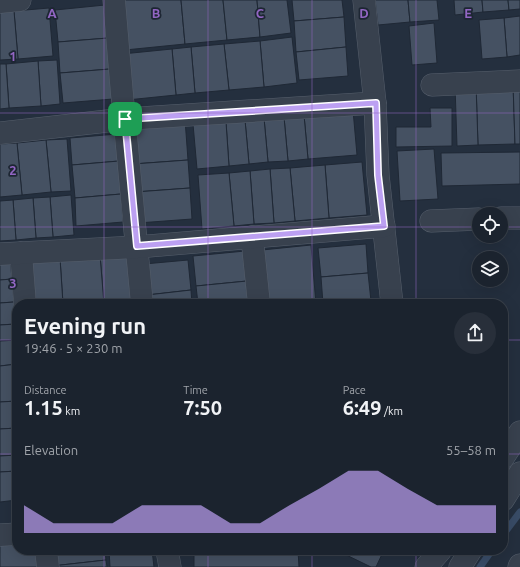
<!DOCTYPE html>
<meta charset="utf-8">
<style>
:root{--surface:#1b232e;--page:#282f3a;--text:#f1f3f6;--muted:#a0a4aa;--line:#39404a;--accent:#bca0f2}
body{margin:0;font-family:Ubuntu,sans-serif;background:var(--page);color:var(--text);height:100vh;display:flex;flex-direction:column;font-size:15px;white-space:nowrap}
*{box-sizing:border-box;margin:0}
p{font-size:13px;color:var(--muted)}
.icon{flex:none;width:22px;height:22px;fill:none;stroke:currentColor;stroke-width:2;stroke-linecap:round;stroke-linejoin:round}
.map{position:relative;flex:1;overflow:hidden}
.side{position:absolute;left:12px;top:299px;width:496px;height:256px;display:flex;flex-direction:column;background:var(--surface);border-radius:16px;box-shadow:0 4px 16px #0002,0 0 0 1px var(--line)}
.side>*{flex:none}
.buttons{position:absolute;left:472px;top:207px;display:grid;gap:8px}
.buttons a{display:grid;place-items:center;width:36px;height:36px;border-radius:50%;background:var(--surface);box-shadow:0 4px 16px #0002,0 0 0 1px var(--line);font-size:20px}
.pin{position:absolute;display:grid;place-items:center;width:34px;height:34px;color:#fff;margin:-17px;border-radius:8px;box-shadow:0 2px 6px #0006}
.round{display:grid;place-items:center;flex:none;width:42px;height:42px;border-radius:21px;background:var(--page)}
.head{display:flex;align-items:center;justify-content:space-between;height:68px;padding:0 12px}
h1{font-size:22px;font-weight:700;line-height:30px}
.metrics{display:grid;grid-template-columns:repeat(3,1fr);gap:6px;height:68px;padding:4px 12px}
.metrics div{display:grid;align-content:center}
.metrics b{font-size:20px;font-weight:700}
.metrics small{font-size:11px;font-weight:400}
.metrics p{font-size:11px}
.chart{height:112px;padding:8px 12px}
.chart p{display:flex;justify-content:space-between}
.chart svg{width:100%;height:72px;margin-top:4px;fill:var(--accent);opacity:.7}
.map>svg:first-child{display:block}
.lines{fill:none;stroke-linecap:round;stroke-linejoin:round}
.stream{stroke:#394c67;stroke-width:7}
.building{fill:#455162;stroke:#1f2835}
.minor-casing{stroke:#565f6c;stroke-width:23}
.minor{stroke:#38414e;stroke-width:22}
.route-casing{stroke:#fff;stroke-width:8}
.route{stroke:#bca0f2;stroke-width:5}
.grid{fill:none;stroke:#9266c3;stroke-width:1;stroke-opacity:0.55}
.grid-label{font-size:13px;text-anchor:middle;font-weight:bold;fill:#9266c3;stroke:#1d2633;stroke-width:3.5;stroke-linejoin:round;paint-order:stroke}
</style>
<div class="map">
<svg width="520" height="567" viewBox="0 0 520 567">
<rect width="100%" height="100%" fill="#242f3e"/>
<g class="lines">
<g class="stream">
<polyline points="503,535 520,512"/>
<polyline points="480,567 492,550"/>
</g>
</g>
<g class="building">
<polygon points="120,0 181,0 185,44 125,50"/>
<polygon points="181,0 223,0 227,40 185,44"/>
<polygon points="223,0 257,0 260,37 227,40"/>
<polygon points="257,0 287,0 291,33 260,37"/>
<polygon points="292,0 342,0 344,17 294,21"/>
<polygon points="375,0 408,0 410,22 378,25"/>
<polygon points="408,0 437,0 439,20 410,22"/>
<polygon points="454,0 482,0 483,12 455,15"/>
<polygon points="482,0 508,0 509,10 483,12"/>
<polygon points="508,0 520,0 520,9 509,10"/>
<polygon points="105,5 108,38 58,42 55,10"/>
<polygon points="49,8 53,56 18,59 14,11"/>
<polygon points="14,11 18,59 0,60 0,12"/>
<polygon points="520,16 520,55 507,57 504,18"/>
<polygon points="344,17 346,47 296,52 294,21"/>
<polygon points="504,18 507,57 482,59 479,20"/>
<polygon points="434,23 437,63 412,65 409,26"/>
<polygon points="292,37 297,83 264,87 260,41"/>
<polygon points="108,38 110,69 60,73 58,42"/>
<polygon points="260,41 264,87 229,90 224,44"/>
<polygon points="224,44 229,90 195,93 191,47"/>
<polygon points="191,47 195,93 176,95 172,49"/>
<polygon points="346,47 348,76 299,80 296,52"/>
<polygon points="172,49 176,95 127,100 122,54"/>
<polygon points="57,60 60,104 41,106 38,61"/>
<polygon points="38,61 41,106 9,108 6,64"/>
<polygon points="0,64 6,64 9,108 0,109"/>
<polygon points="110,69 113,99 63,103 60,73"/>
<polygon points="513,83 515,144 478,145 476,84"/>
<polygon points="513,83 520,83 520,144 515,144"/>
<polygon points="476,84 478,145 457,146 455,85"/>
<polygon points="430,108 452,108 452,146 396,147 396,127 431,127"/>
<polygon points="353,110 357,155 308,159 304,115"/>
<polygon points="304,115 308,159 288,161 284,117"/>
<polygon points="284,117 288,161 268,162 264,118"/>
<polygon points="264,118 268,162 249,164 245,120"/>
<polygon points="185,119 188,160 133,164 130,123"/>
<polygon points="245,120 249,164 229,166 226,122"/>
<polygon points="226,122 229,166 197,169 193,124"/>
<polygon points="117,134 119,161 72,165 70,138"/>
<polygon points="67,139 71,191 51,192 46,140"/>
<polygon points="46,140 51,192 22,195 17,143"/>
<polygon points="17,143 22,195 0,197 0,144"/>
<polygon points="434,149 438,199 400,201 397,151"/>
<polygon points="520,152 520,184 442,186 441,153"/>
<polygon points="188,160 190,188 135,192 133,164"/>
<polygon points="119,161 121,194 75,198 72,165"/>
<polygon points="362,162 367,215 329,218 325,165"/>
<polygon points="325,165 329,218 295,221 290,168"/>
<polygon points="290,168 295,221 274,223 270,169"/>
<polygon points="270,169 274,223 254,224 250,171"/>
<polygon points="250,171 254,224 234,226 229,173"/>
<polygon points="229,173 234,226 202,229 198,175"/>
<polygon points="190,188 192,219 138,223 135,192"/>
<polygon points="121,194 123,222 76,226 75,198"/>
<polygon points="71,195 74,235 53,237 50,197"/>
<polygon points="50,197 53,237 36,238 33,198"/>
<polygon points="33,198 36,238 16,240 13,200"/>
<polygon points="13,200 16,240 0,241 0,201"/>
<polygon points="366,244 368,273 321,277 318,248"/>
<polygon points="311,245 316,304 268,304 262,250"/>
<polygon points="245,251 247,281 196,286 193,256"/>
<polygon points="130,253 134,304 104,304 100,255"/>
<polygon points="100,255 104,304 63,304 60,258"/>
<polygon points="10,257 12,279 0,280 0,258"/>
<polygon points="60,258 63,304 31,304 28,261"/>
<polygon points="188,260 191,290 147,295 144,264"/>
<polygon points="368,273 371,301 323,304 321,277"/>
<polygon points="12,279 14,302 0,303 0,280"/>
<polygon points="247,281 249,304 198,304 196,286"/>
<polygon points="191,290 192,304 148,304 147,295"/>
<polygon points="371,301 371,304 328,304"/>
<polygon points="14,302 16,324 0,325 0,303"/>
<polygon points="16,324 17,340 0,341 0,325"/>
<polygon points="17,340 17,364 0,366 0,341"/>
<polygon points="17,364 17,401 0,402 0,366"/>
<polygon points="17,401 17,428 0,429 0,402"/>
<polygon points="17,428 17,455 0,456 0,429"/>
<polygon points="17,455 17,471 0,472 0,456"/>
<polygon points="17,471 17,500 0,502 0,472"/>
<polygon points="17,540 17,550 37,550 39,567 0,567 0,541"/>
<polygon points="51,550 105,550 106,560 52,566"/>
<polygon points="109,550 152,550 154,567 110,567"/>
<polygon points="194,550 298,550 299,567 194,567"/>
<polygon points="336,550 384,550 376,567 371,567"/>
<polygon points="106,560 107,567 52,567 52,566"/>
</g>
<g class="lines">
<g class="minor-casing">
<g id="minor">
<polyline points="114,0 122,94 142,304"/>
<polyline points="364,0 375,103 378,175 392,304"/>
<polyline points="0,2 20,0"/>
<polyline points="432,85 520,81"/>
<polyline points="0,133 125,119 375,103"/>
<polyline points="501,218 520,218"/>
<polyline points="431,221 479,219"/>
<polyline points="252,237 259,304"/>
<polyline points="21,253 25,304"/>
<polyline points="0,254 137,247 384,226"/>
<polyline points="503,458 520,432"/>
<polyline points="503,500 520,473"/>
<polyline points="0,535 17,534"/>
<polyline points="46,550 48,567"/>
<polyline points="167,550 170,567"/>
<polyline points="426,567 441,550"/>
<polyline points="460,567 471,550"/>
<polyline points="519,567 520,565"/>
</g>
</g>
<use href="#minor" class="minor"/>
</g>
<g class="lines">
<g class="route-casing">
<polygon id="route" points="376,103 378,175 384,226 137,246 125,119"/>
</g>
<use href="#route" class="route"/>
</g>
<path class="grid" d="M104 0V304M208 0V304M312 0V304M416 0V304M0 113H520M0 227H479M501 227H520M0 340H17M503 340H520M0 454H17M503 454H520M104 550V567M208 550V567M312 550V567M416 550V567"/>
<g class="grid-label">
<text x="52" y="18">A</text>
<text x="156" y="18">B</text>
<text x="260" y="18">C</text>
<text x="364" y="18">D</text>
<text x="468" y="18">E</text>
<text x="13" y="61">1</text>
<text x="13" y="175">2</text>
<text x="13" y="288">3</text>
</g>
</svg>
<div class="buttons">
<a><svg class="icon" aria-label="locate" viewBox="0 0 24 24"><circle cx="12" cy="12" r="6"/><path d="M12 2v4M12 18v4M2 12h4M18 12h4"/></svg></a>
<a><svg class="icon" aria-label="layers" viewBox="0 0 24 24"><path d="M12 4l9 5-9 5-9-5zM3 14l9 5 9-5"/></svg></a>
</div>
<div class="pin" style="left:125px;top:119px;background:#1e9e55"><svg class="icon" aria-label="arrive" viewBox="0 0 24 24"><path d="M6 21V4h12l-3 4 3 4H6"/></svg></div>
<section class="side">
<div class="head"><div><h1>Evening run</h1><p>19:46 · 5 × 230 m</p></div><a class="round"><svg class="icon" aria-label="share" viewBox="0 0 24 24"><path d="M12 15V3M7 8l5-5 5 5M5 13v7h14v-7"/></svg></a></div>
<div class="metrics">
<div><p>Distance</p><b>1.15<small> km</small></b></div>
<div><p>Time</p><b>7:50</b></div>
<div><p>Pace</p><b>6:49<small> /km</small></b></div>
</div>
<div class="chart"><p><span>Elevation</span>55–58 m</p>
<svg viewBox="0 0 160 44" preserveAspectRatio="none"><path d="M0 44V27L10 38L20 38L30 38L40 27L50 27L60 27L70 38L80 38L90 27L100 17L110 6L120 6L130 17L140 27L150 27L160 27V44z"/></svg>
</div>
</section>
</div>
